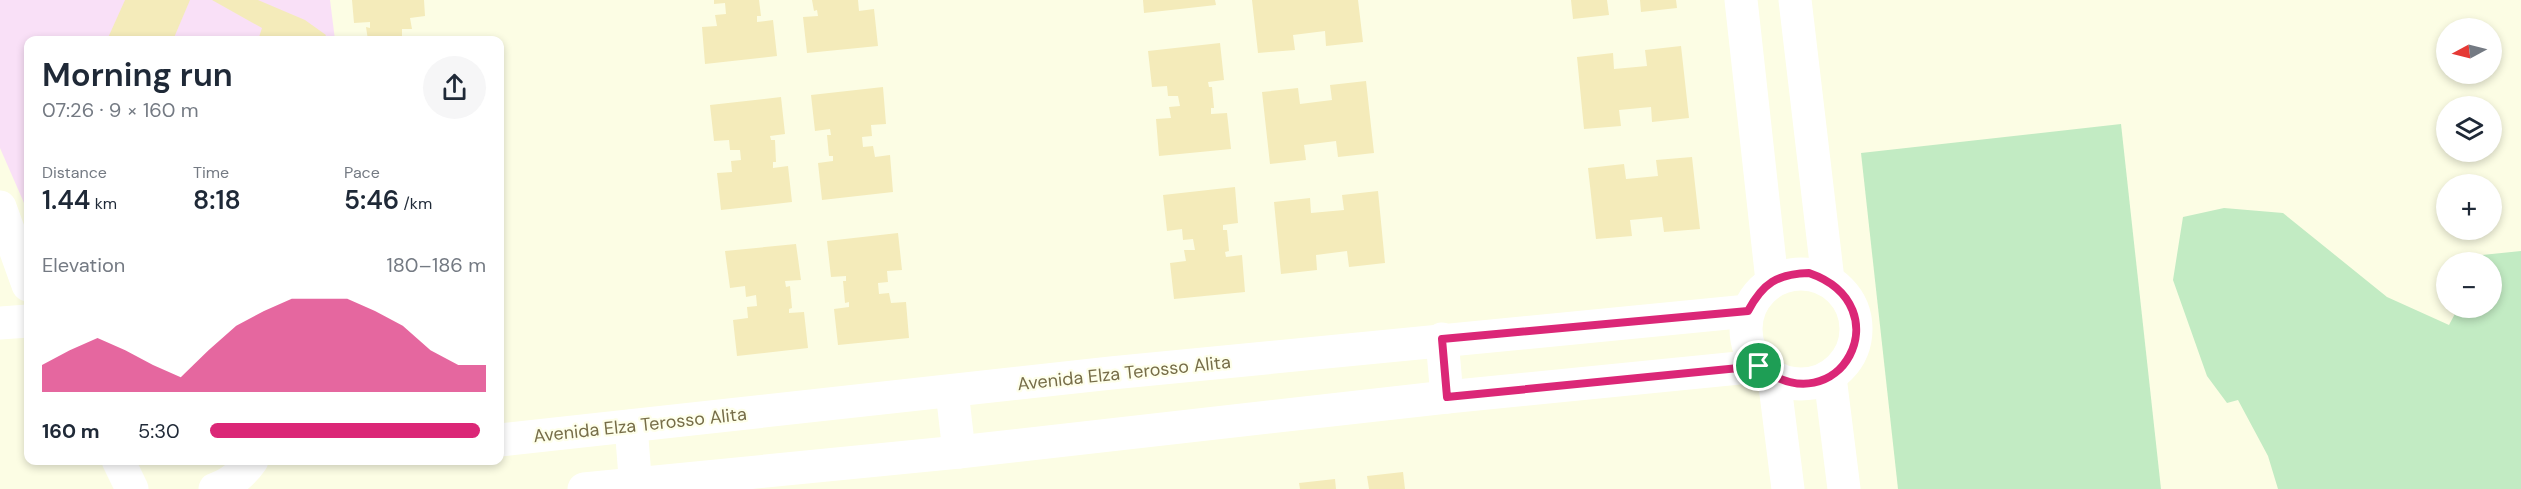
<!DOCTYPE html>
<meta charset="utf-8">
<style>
:root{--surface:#fff;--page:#f6f6f7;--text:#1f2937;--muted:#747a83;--accent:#db2777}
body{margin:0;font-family:"DM Sans",sans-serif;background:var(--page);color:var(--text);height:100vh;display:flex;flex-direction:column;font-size:22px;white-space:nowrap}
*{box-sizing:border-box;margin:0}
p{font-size:20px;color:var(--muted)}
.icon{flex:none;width:33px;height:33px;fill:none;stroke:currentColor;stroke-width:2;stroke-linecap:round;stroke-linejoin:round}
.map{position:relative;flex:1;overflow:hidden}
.details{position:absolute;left:24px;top:36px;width:480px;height:429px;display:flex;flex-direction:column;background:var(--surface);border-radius:12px;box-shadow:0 3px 9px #0003}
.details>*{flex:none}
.needle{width:39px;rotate:263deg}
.fabs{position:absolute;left:2436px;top:18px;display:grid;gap:12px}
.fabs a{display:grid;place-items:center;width:66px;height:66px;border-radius:50%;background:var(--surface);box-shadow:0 3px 9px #0003;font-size:30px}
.pin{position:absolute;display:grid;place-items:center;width:51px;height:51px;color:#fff;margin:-26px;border:3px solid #fff;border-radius:50%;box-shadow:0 2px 6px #0007}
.round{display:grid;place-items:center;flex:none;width:63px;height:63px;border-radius:32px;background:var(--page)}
.summary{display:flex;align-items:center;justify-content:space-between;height:102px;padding:0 18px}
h1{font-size:33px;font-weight:600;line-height:45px}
.metrics{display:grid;grid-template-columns:repeat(3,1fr);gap:9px;height:102px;padding:6px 18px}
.metrics div{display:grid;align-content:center}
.metrics b{font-size:26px;font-weight:600}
.metrics small{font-size:16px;font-weight:400}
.metrics p{font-size:16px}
.chart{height:168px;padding:12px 18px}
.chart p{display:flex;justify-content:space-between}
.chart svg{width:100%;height:108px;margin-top:6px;fill:var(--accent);opacity:.7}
ul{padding:0 18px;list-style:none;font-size:20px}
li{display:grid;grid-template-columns:96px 72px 1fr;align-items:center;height:45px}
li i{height:15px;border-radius:8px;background:var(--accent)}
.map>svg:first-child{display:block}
.education{fill:#f9e0f7}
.green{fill:#c2ebc3}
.building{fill:#f4ebba}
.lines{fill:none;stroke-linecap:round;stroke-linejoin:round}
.minor{stroke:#fff;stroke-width:33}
.route-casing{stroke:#fff;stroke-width:12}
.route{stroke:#db2777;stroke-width:8}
.labels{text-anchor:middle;stroke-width:4.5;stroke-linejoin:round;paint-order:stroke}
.street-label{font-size:18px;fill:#766d48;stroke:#feffeb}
</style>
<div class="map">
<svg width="2521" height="489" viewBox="0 0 2521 489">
<rect width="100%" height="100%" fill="#fcfde4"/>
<polygon class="education" points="0,0 330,0 335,40 28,40 28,212 0,148"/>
<g class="green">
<polygon points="2121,124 2161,489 1898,489 1861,153"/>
<polygon points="2224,208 2283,213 2387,297 2449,325 2458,308 2492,308 2492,262 2479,262 2482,255 2521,251 2521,489 2278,489 2268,456 2238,400 2227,403 2207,376 2173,280 2183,217"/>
</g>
<g class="building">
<polygon points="125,0 190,0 173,40 107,40"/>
<polygon points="212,0 258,0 305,20 326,35 323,40 258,40 262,28"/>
<polygon points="352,0 424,0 425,16 410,18 412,29 402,29 402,40 368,40 366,27 370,28 370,22 354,23"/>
<polygon points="714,0 759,0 761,16 757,16 757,22 773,20 777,56 705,64 702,27 717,26 715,15 726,14 725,3 714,4"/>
<polygon points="812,0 858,0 859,11 874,9 878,46 807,53 803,17 818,16 817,10 814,11"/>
<polygon points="1143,0 1215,0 1216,5 1144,13"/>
<polygon points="1252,0 1358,0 1363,42 1326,46 1325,31 1293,35 1295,50 1258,53"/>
<polygon points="1571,0 1607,0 1609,15 1573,19"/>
<polygon points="1640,0 1676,0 1677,8 1641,12"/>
<polygon points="1220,43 1224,80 1208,82 1209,87 1212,87 1214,108 1211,108 1211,114 1227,113 1231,149 1159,156 1156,119 1171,118 1169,107 1180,106 1178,96 1168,96 1167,86 1152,87 1148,51"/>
<polygon points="1681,46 1689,118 1652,122 1651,107 1619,110 1621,126 1584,129 1577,57 1613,53 1614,69 1647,66 1645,50"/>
<polygon points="1366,81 1374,153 1338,157 1336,141 1304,145 1306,160 1270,164 1262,92 1298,88 1300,104 1332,100 1330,85"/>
<polygon points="883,87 886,124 871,125 872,136 862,137 863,147 873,146 875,157 890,155 893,192 822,200 818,163 833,161 833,156 829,156 827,135 831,135 830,129 815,131 811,95"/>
<polygon points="781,97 785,134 770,136 771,140 775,140 776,162 773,162 773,168 788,166 792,202 721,210 717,173 732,172 731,161 741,160 740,150 730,150 729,140 714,141 710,105"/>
<polygon points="1692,157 1700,229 1664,232 1662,217 1630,220 1632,236 1596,239 1588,168 1624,164 1626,179 1658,176 1656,160"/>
<polygon points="1235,187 1238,223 1223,225 1223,230 1227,230 1229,251 1225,252 1226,257 1242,255 1245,292 1174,299 1170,263 1186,261 1184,250 1195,250 1193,239 1183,240 1182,229 1167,231 1163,195"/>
<polygon points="1378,191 1385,263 1349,267 1347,251 1316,255 1317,270 1281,274 1274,202 1310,198 1311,213 1344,210 1342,195"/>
<polygon points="898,233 902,270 887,271 888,282 878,283 879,294 889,293 891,303 906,302 909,338 838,345 834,309 849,307 849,302 845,303 843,281 846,281 846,276 831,277 827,241"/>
<polygon points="796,244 801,280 785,281 786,287 790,286 792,308 789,309 789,313 804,312 808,348 737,356 733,320 748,318 747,307 757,306 756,295 746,297 745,286 730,288 725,251"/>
<polygon points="1403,472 1405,489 1369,489 1367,476"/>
<polygon points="1335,479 1336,489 1300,489 1299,483"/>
</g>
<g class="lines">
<g class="minor">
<polyline points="1741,0 1772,281"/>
<polyline points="1795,0 1828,280"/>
<polyline points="0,207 28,285"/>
<circle cx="1801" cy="329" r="55"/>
<polyline points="0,323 28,321"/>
<polyline points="1442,339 1447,397"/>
<polyline points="1830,377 1844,489"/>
<polyline points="1774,378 1788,489"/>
<polyline points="952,391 959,452"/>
<polyline points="631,426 636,489"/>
<polyline points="500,440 1111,373 1748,311"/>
<polyline points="118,460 132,489"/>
<path d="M215 489C229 485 243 473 252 460"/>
<polyline points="584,489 959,452 1447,397 1759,366"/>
</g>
</g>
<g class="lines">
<g class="route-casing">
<path id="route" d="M1809 273C1904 306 1839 429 1759 366L1447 397 1442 339 1748 311C1763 283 1777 274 1809 273Z"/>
</g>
<use href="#route" class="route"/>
</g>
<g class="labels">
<g class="street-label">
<text transform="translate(1124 373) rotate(-6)" y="6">Avenida Elza Terosso Alita</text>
<text transform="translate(640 425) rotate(-6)" y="6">Avenida Elza Terosso Alita</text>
</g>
</g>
</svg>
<div class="fabs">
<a><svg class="needle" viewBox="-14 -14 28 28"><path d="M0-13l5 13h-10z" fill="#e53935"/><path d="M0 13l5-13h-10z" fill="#747a83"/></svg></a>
<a><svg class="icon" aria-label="layers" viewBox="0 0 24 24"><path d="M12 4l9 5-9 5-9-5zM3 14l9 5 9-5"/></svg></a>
<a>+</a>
<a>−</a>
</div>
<div class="pin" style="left:1759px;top:366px;background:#1e9e55"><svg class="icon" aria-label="arrive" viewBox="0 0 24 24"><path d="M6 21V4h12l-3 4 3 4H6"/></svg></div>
<section class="details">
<div class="summary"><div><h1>Morning run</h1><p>07:26 · 9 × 160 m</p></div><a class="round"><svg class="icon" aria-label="share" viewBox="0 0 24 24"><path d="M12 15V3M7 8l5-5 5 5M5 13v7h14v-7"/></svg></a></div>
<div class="metrics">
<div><p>Distance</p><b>1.44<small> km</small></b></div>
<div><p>Time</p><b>8:18</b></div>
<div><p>Pace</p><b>5:46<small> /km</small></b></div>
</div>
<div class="chart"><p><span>Elevation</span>180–186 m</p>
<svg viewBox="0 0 160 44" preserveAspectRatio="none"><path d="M0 44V33L10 27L20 22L30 27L40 33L50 38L60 27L70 17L80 11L90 6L100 6L110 6L120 11L130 17L140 27L150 33L160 33V44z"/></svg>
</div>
<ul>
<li><b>160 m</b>5:30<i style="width:98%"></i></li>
</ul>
</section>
</div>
